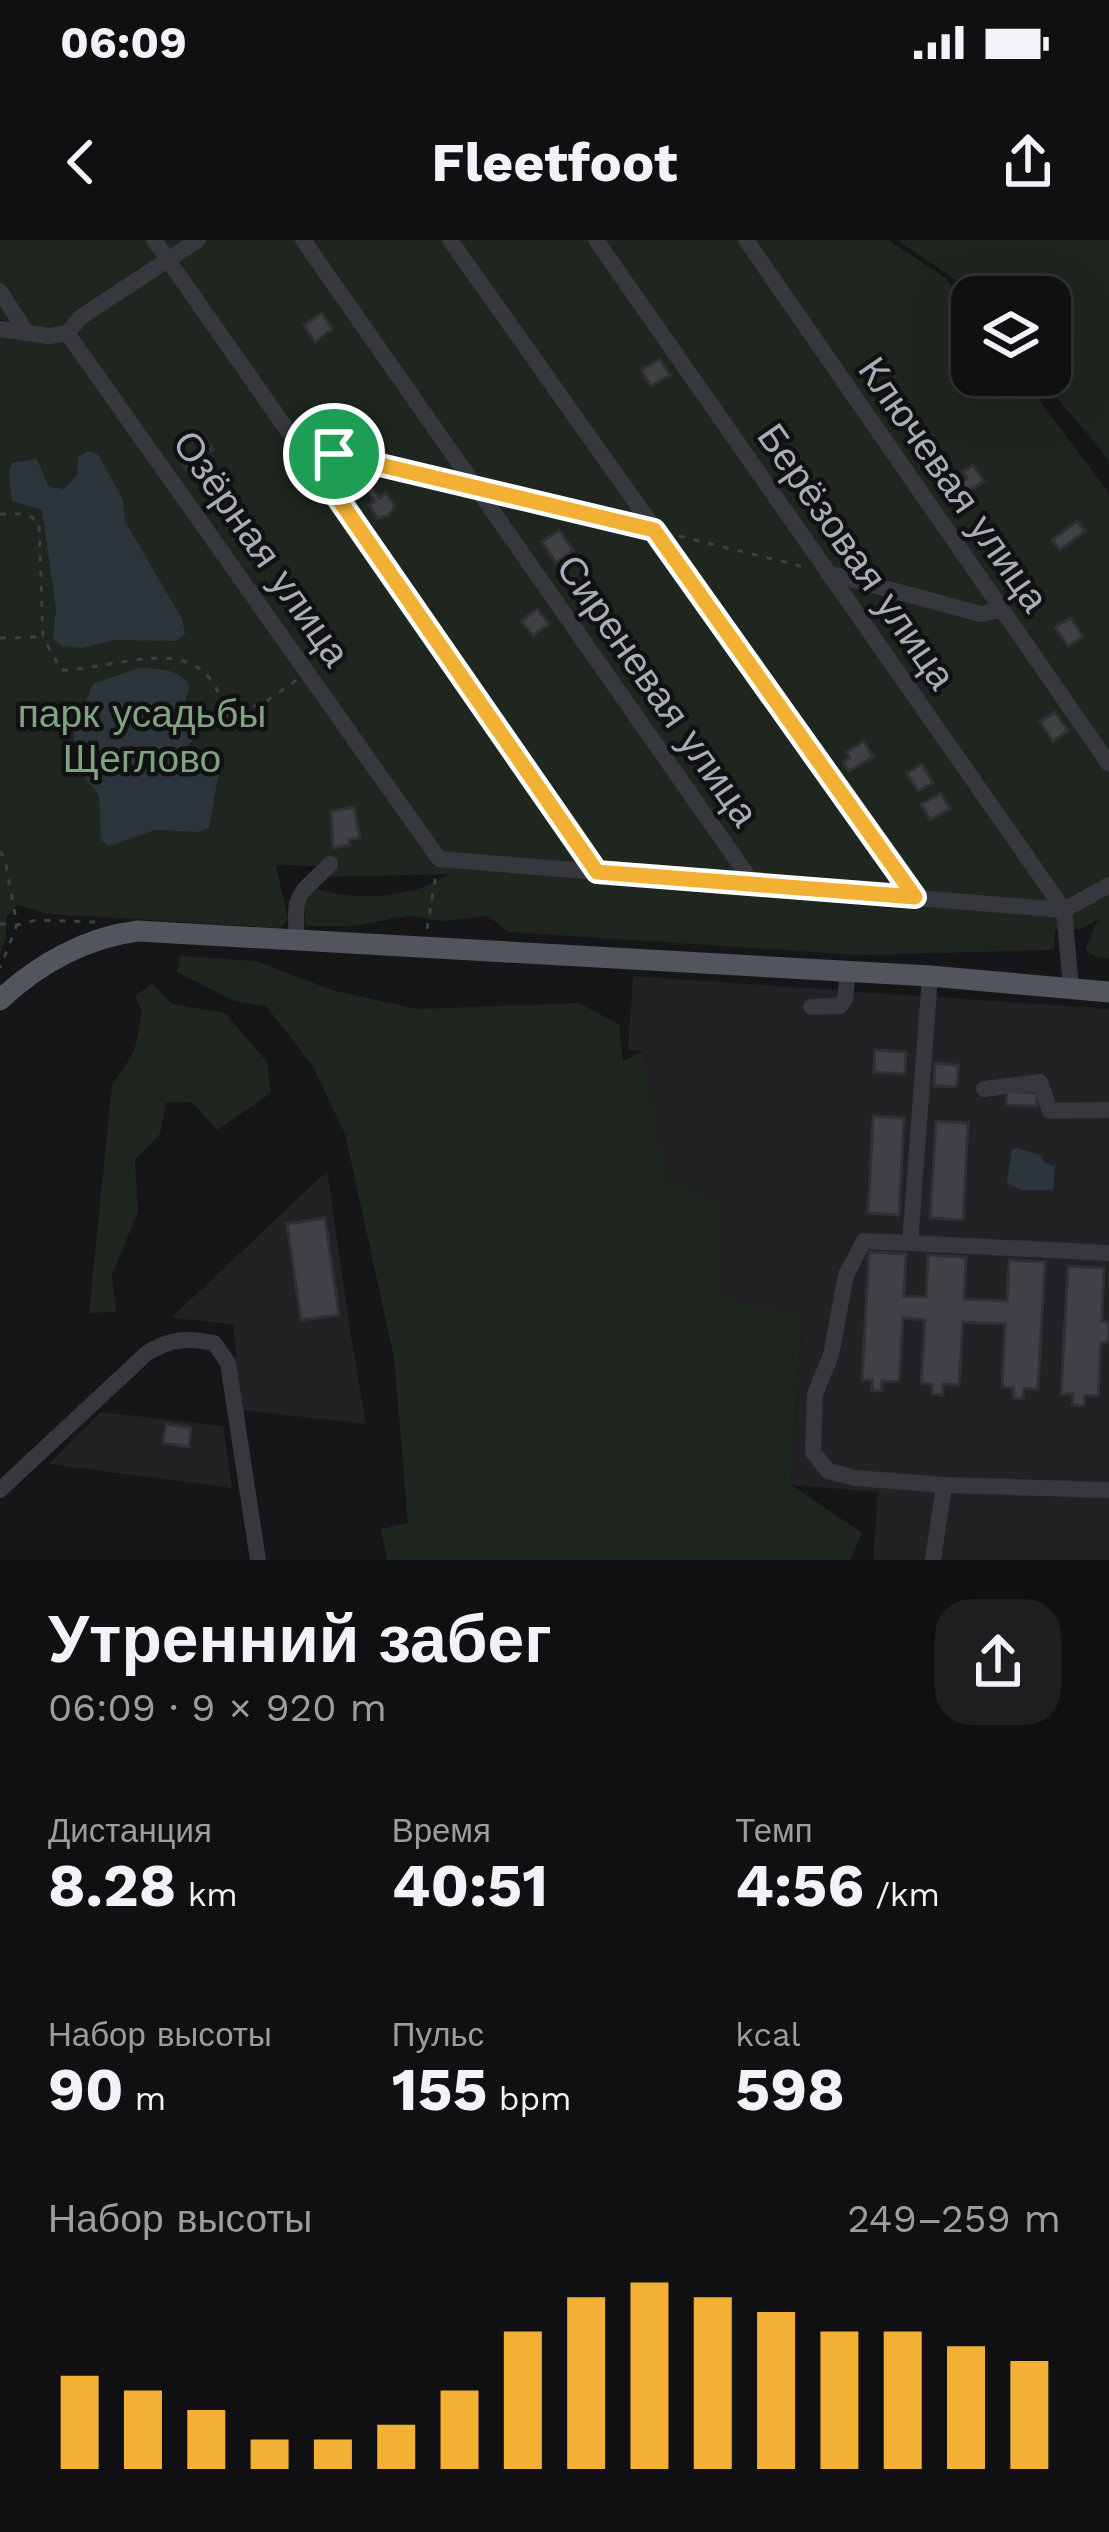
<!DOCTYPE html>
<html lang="ru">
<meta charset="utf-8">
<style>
:root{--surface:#101012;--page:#1e1e20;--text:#f1f3f6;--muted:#9c9d9f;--line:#303032;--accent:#f2b134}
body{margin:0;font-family:"Work Sans",sans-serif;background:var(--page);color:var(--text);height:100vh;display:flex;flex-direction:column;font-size:45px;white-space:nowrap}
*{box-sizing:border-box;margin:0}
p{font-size:39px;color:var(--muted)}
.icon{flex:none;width:66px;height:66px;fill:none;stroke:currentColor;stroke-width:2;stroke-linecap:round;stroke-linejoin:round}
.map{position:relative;height:1320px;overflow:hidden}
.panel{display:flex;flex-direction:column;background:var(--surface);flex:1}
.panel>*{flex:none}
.fabs{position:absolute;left:951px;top:36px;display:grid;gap:24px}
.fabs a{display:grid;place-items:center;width:120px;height:120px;border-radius:24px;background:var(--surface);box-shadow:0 12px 48px #0002,0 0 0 3px var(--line);font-size:60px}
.pin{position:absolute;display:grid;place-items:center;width:102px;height:102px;color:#fff;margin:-51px;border:6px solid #fff;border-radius:50%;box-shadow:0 3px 12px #0007}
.round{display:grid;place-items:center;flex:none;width:126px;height:126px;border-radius:36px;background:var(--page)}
.head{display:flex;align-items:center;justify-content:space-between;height:204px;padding:0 48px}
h1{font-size:66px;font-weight:700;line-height:90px}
.figures{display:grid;grid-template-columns:repeat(3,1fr);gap:18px;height:204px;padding:12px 48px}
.figures div{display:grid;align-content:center}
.figures b{font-size:60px;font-weight:700}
.figures small{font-size:33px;font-weight:400}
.figures p{font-size:33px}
.chart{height:336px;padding:24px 48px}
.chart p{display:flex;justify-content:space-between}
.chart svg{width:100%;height:216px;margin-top:12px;stroke:var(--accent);stroke-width:6}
.status{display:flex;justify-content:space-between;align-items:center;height:84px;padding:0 60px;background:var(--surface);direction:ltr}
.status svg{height:33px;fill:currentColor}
header{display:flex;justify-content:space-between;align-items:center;height:156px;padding:0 48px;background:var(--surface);font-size:54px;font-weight:700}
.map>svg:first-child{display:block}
.built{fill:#222225}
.green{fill:#1e261f}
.water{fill:#2c353c}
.building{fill:#404145;stroke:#303034;stroke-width:3}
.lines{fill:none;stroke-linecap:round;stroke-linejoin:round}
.path{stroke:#3d3f44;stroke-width:3;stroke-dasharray:6 9;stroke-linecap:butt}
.minor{stroke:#37383d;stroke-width:16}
.major{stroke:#53555c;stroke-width:21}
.route-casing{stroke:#fff;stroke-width:24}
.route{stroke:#f2b134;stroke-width:15}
.labels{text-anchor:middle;stroke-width:9;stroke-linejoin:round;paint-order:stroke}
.street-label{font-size:39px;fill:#a8adb8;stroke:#111113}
.park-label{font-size:39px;fill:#7fa381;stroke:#111113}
</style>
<div class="status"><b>06:09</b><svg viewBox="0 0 49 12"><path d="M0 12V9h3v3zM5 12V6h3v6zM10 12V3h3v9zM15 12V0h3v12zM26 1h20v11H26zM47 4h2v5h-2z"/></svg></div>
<header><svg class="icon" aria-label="back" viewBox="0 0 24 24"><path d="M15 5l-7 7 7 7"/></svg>Fleetfoot<svg class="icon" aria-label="share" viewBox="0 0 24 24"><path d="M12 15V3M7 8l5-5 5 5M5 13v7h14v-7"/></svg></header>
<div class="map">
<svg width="1109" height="1320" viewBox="0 0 1109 1320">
<rect width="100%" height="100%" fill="#161618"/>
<g class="built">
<polygon points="633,736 1109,769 1109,1320 873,1320 878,1252 791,1245 802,1078 720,1058 720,962 668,940 643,811 628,810"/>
<polygon points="327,931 351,1096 366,1184 241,1170 233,1084 171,1078"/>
<polygon points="101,1172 223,1186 232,1248 49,1224"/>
</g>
<g class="green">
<path d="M0 0H888L947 39 972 73V135H1020L1109 253V719L1098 718 1085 710 1098 679 1080 689 1055 690 1054 710 859 715 509 692 488 676 442 681 408 676 350 686H306L303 661 317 649C357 661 414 659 448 634L326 637 320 626 276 625 288 679 280 688 49 674 17 665 6 677V698L0 713V93L17 87 0 79Z"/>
<polygon points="897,0 1109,0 1109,220 1038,135 1050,135 1050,57 973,57 963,45"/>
<polygon points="180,716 256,721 332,750 417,769 580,763 619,785 623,821 643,811 668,939 720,962 720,1057 802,1077 791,1245 862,1293 850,1320 387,1320 381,1289 408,1283 394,1117 345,894 312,825 266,766 234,761 177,732"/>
<polygon points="152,743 172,764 225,773 267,822 271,853 217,890 192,862 166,863 160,894 135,920 138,972 112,1035 116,1072 89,1073 112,845 134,812 142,771 135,757"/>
</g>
<g class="water">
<polygon points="89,211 98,215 123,259 125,281 182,379 185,394 176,401 114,400 82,408 61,406 53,398 56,369 42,270 12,261 9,232 12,223 37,219 49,247 64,249 77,235 78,217"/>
<path d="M139 428C158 429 179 428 190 446L180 476 182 488 196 497 187 506 195 524 219 530 209 588 200 592 155 590 109 606 101 600 99 555 86 539 75 515 74 490 93 444Z"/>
<polygon points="1017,908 1040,915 1045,923 1055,926 1053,950 1022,950 1007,943 1012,910"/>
</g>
<g class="building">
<polygon points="322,73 332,89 315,102 304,85"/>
<polygon points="660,119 670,135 651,146 641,130"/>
<polygon points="204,194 213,210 195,219 201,228 187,231 181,222 204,208 198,197"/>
<polygon points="973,225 984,241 962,256 955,246 967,238 963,232"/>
<polygon points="369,243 379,258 386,253 395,266 388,276 377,278 369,265 375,261 367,250"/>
<polygon points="1077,281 1085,291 1060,310 1052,300"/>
<polygon points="559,290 573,310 556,323 542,302"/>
<polygon points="537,369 549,384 533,396 521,381"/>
<polygon points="1071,378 1083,397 1068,406 1055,387"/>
<polygon points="1055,472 1068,491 1053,501 1040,482"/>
<polygon points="864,501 873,517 849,531 843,522 850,518 846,512"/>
<polygon points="922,524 933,543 918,551 907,533"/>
<polygon points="941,553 950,569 930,580 921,564"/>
<polygon points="354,567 360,598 349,600 350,605 333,608 331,571"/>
<polygon points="875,810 906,812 905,834 874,832"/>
<polygon points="935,823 958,825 957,847 934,846"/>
<polygon points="1007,851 1037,853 1037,866 1006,865"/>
<polygon points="873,876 904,878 899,975 868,973"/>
<polygon points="936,881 968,883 963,980 930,978"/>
<polygon points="325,978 339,1075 301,1080 287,984"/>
<polygon points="869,1012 906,1014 904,1056 926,1057 928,1015 966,1017 964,1059 1007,1061 1009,1020 1045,1022 1038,1149 1024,1149 1023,1159 1013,1158 1013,1148 1002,1147 1005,1084 963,1082 959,1145 943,1144 943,1155 932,1154 932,1144 921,1143 925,1080 903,1078 899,1142 882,1141 882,1151 872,1151 872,1140 862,1140"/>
<polygon points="1068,1026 1104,1028 1102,1081 1109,1081 1109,1103 1101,1103 1098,1156 1085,1155 1084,1166 1072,1165 1073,1154 1061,1154"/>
<polygon points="166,1184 191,1188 189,1207 163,1203"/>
</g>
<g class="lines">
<g class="path">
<polyline points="498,253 634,285"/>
<path d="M0 274H26L39 282 43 397 61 430C122 429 209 384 225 476L264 463 298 439"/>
<polyline points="679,296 809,328"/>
<polyline points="0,398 41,397"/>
<polyline points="0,611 5,620 17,685 0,728"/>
<polyline points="0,684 17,685 36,680 99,682"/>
<polyline points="427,689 436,634"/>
</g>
<g class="minor">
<polyline points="154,0 597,632"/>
<polyline points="303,0 752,642"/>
<polyline points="450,0 915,657"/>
<polyline points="596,0 1064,670 1071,748"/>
<polyline points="746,0 1109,524"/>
<polyline points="0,51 27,93"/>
<polyline points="0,89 49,96 67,93 439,619 1064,670 1109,645"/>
<polyline points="67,93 81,77 198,0"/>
<polyline points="308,215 334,214 477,248"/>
<polyline points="828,333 981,374 1001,370"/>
<path d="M297 700C293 649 298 658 330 624"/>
<polyline points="930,736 910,1003 864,1001 846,1035 831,1115 815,1154 813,1212 828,1231 855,1238 944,1245 1109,1250"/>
<polyline points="811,767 840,766 845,759 848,732"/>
<polyline points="984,849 1040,842 1050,871 1109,870"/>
<polyline points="910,1003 1109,1013"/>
<path d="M0 1250 147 1113C171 1098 187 1098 214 1103L228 1123 258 1320"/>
<polyline points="933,1320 944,1245"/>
</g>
<path class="major" d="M0 760C38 724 87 697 138 691L930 736 1109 752"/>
</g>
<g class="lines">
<g class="route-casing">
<polygon id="route" points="334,214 654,290 915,657 597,632 308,215"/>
</g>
<use href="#route" class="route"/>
</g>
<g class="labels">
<g class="street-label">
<text transform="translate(954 244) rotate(55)" y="14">Ключевая улица</text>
<text transform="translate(262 308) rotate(55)" y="14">Озёрная улица</text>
<text transform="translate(857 316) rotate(55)" y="14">Берёзовая улица</text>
<text transform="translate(658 450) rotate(55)" y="14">Сиреневая улица</text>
</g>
<g class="park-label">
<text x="142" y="487">парк усадьбы<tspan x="142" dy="45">Щеглово</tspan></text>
</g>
</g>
</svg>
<div class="fabs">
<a><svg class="icon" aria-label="layers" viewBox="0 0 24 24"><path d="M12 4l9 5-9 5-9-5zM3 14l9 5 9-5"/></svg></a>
</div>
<div class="pin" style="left:334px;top:214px;background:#1e9e55"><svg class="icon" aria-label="arrive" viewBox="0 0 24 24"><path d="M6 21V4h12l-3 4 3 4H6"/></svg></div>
</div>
<section class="panel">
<div class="head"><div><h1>Утренний забег</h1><p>06:09 · 9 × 920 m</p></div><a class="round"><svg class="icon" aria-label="share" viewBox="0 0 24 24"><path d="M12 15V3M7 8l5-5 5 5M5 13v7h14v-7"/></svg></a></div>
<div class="figures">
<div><p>Дистанция</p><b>8.28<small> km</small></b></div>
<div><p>Время</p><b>40:51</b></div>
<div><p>Темп</p><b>4:56<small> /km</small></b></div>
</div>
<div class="figures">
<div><p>Набор высоты</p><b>90<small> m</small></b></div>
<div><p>Пульс</p><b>155<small> bpm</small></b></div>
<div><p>kcal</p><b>598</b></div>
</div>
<div class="chart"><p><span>Набор высоты</span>249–259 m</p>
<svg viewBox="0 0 160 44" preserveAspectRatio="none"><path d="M5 44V25M15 44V28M25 44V32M35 44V38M45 44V38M55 44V35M65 44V28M75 44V16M85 44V9M95 44V6M105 44V9M115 44V12M125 44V16M135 44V16M145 44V19M155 44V22"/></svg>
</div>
</section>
